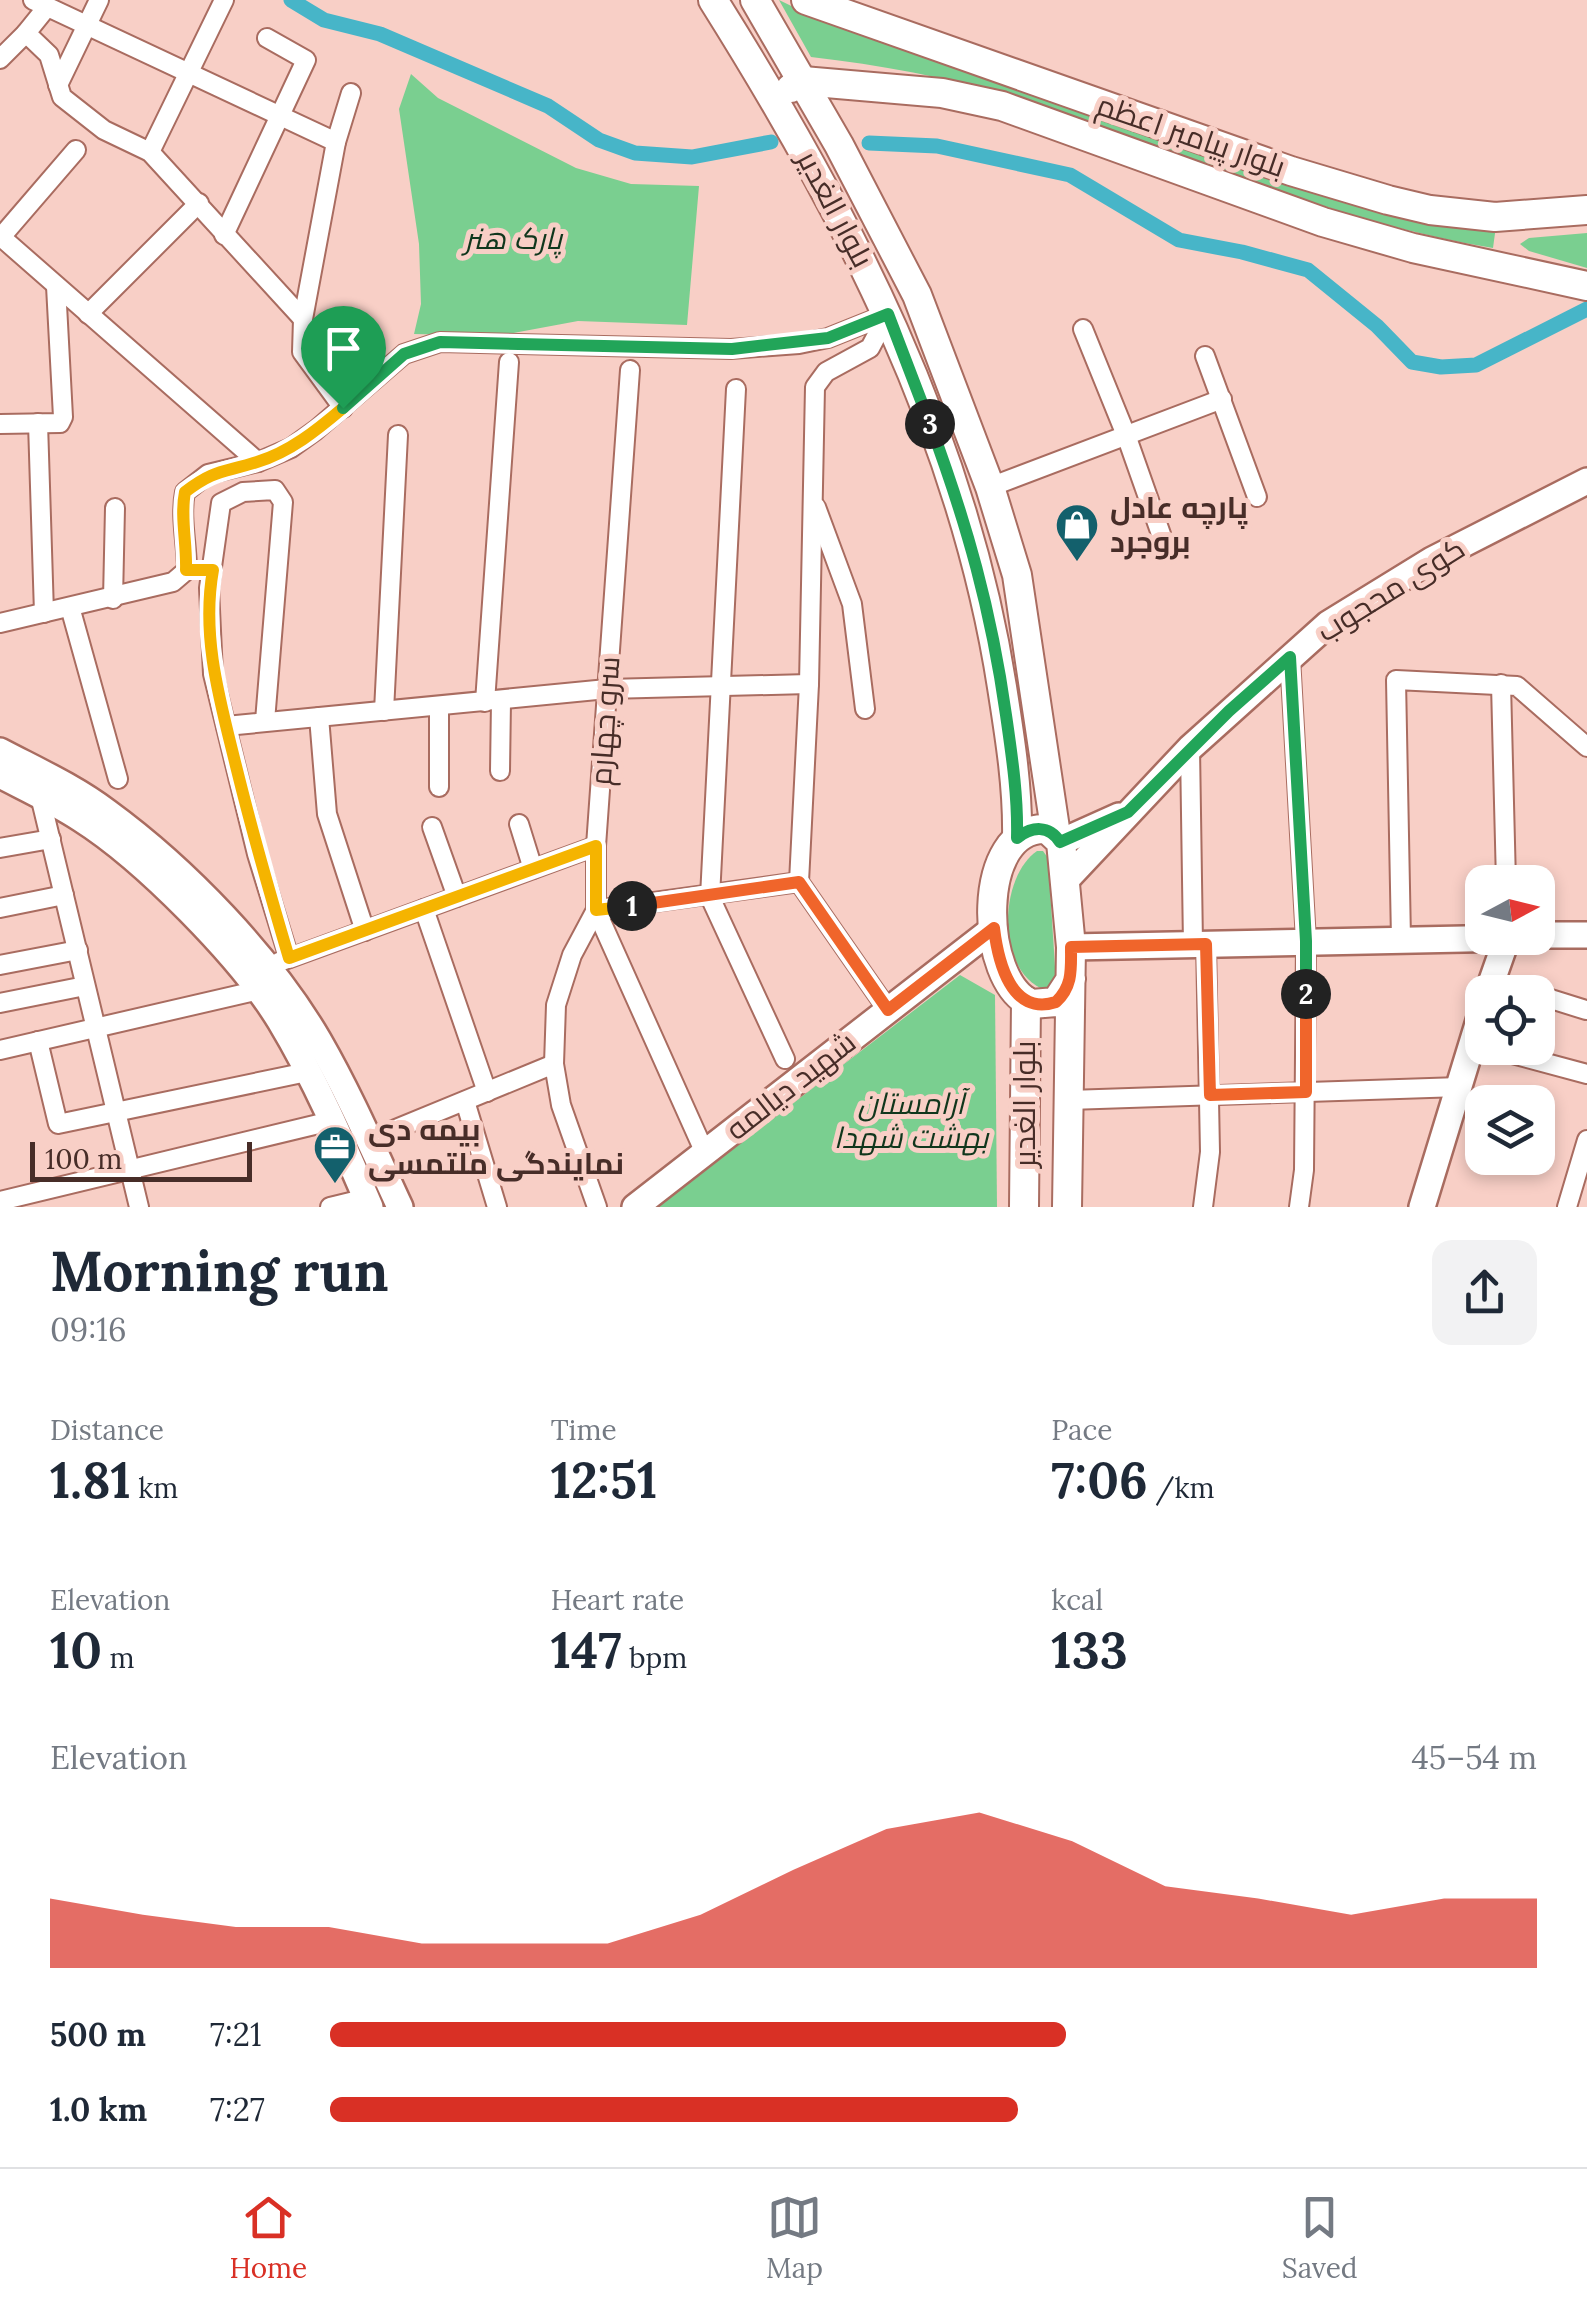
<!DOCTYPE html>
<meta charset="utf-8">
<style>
:root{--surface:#fff;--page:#f2f2f3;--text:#1f2937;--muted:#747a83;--line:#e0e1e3;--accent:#d93025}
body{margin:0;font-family:Lora,Cairo,serif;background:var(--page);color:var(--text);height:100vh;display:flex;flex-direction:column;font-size:38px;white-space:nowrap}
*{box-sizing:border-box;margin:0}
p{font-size:32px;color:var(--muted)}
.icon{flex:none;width:55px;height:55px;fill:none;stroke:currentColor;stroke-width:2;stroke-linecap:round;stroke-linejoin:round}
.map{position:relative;height:1207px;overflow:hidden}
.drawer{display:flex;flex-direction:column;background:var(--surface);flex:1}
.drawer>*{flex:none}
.needle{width:65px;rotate:83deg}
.fabs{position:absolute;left:1465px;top:865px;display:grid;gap:20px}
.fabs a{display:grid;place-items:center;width:90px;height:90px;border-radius:20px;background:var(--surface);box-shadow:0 5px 15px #0003;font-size:50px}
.scale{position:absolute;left:30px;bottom:25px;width:222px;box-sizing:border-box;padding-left:10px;border:5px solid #472d28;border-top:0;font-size:28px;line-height:35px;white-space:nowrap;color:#472d28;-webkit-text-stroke:8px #f8cfc6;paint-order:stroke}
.pin{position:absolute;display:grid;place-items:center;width:85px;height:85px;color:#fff;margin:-102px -42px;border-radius:50% 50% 50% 0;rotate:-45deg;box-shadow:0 0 10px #0007}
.pin .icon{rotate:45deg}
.km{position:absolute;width:50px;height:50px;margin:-25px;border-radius:50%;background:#222;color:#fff;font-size:28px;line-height:50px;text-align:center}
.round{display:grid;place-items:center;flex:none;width:105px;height:105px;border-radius:20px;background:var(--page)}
.summary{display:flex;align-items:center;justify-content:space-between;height:170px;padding:0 50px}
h1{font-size:55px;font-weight:700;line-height:75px}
.metrics{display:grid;grid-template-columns:repeat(3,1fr);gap:15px;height:170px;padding:10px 50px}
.metrics div{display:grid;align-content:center}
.metrics b{font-size:50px;font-weight:700}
.metrics small{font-size:28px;font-weight:400}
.metrics p{font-size:28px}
.chart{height:280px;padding:20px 50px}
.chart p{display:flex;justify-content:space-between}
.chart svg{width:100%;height:180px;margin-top:10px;fill:var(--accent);opacity:.7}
ul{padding:0 50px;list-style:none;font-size:32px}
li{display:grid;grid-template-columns:160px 120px 1fr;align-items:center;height:75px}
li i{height:25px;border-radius:12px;background:var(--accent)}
.tab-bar{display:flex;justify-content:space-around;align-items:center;height:140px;border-top:2px solid var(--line);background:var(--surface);font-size:28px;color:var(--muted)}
.tab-bar a{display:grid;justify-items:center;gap:5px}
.tab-bar .selected{color:var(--accent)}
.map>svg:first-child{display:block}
.green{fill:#7acf90}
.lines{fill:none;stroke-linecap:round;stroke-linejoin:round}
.canal{stroke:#47b5c8;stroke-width:15}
.street-casing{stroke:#a96c60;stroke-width:22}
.secondary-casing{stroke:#a96c60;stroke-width:30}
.primary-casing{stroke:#a96c60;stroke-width:32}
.street{stroke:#fff;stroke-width:18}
.secondary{stroke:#fff;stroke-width:25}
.primary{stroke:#fff;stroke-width:28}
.split-1-casing{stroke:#fff;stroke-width:20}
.split-2-casing{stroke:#fff;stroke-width:20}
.split-3-casing{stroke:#fff;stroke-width:20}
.split-4-casing{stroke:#fff;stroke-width:20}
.split-1{stroke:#f5b400;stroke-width:12}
.split-2{stroke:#f0652b;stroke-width:12}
.split-3{stroke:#22a559;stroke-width:12}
.split-4{stroke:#22a559;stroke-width:12}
.labels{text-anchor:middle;stroke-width:10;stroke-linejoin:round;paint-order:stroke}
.street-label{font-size:30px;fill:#472d28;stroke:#f8cfc6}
.park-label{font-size:30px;font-style:italic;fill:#10361c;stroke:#f8cfc6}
.poi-label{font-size:30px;font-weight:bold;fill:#472d28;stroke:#f8cfc6;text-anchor:start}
</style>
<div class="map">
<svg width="1587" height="1207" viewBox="0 0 1587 1207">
<rect width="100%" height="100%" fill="#f8cfc6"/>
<g class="green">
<path d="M779 0 810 15 1496 226 1493 248C1327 221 1173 147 1013 97 947 77 880 65 811 57Z"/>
<polygon points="411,74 438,98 576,168 631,184 699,186 687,325 578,321 497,336 414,334 421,304 419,244 399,109"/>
<polygon points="1587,233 1587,268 1529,251 1520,244 1529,238"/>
<path d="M1037 851H1043L1048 858 1056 982 1052 988 1045 990C996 972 998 878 1037 851Z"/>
<polygon points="960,975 995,995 997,1207 658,1207"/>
</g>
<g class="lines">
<g class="canal">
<polyline points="291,0 324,20 380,34 548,106 599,140 635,153 692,157 771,142"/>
<polyline points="869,143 937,146 1070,175 1179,240 1242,252 1308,270 1377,326 1412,362 1441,367 1476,365 1587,309"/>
</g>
<g class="street-casing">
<g id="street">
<polyline points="33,0 336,142"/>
<polyline points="47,7 26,33 49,55 62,97 104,130 150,152 303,319"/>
<polyline points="0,59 26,33"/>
<polyline points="58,85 99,0"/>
<polyline points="150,152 224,0"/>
<polyline points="224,235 306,60 267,38"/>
<polyline points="0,236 258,462"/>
<polyline points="1,237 76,150"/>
<polyline points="88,314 199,203"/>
<polyline points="1083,329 1126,435 1162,537"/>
<polyline points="1205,356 1257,497"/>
<polyline points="736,389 710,897 785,1059"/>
<polyline points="343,408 302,352 303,319 336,142 351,93"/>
<polyline points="38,423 44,613"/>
<polyline points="0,424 60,423 63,417 56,286"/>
<polyline points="990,487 1222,399"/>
<polyline points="816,507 852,604 865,709"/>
<polyline points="113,599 115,508"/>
<polyline points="70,607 118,779"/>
<path d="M0 623 173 582 187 570C187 544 180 517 185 492L208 474 258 462 291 448 316 430 404 354 440 342 731 349 799 344 828 338 888 314"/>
<polyline points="1290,657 1306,941 1304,1170 1299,1207"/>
<polyline points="1501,684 1506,882"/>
<polyline points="485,702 509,362"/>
<polyline points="439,706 439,787"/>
<polyline points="384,711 398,435"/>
<polyline points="319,717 327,814 365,931"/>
<polyline points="265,721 283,502 275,490 243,492 221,503 209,588 213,674 257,854 289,958"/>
<polyline points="226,726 607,689 809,684"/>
<polyline points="1190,748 1193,944"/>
<polyline points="500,771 501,701"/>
<polyline points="40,796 139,1207"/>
<polyline points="519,824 533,869"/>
<polyline points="432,827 457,897"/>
<polyline points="0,848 51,839"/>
<polyline points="0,908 64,895"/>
<polyline points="424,909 487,1092"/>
<polyline points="1401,939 1396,680 1517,686 1587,747"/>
<polyline points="279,962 596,846"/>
<polyline points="0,965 78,950"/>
<polyline points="1492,981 1530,992"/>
<polyline points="1538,995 1586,1010"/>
<polyline points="0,1003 85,986"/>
<polyline points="888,1010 799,882 809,684 815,387 826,372 870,348 888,314"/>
<polyline points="38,1041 58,1124 307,1072"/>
<polyline points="1490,1048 1587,1074"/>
<polyline points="0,1050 259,990"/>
<polyline points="1069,1100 1460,1087"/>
<polyline points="465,1101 497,1207"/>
<polyline points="369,1140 554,1064"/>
<polyline points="705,1153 596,910 799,882"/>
<polyline points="0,1201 331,1121"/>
<polyline points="330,1207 367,1198"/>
<polyline points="597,1207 561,1105 554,1064 556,1005 572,955 596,910 596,846 630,370"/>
<polyline points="1203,1207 1210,1152 1206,943"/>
<polyline points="1567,1207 1587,1140"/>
</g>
</g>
<g class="secondary-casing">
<g id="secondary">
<path d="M0 751C36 770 74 787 107 812 185 869 270 957 319 1041 350 1095 374 1151 400 1207"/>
<path d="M0 775C27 789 55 802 81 819 144 859 241 957 280 1021 315 1079 343 1144 370 1207"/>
<polyline points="1061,842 1119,816"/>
<polyline points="1065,881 1190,748 1328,624 1432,560 1587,481"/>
<polyline points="1538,935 1587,935"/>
<polyline points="1071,947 1513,938"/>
<polyline points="1488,992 1507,938"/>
<polyline points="635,1207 994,928"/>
<polyline points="1422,1207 1482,1011"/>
</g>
</g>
<g class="primary-casing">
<g id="primary">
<path d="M713 0C847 213 963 436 1002 687 1010 738 1018 787 1017 838"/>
<polyline points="755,0 839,145 917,295 990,487 1017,575 1056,835"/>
<polyline points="806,0 1291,171 1388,200 1430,210 1495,217 1587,210"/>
<polyline points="791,88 803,81 942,93 1002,106 1323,222 1413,248 1587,286"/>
<polyline points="1024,1207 1026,1001"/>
<path d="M1067 1207 1071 947 1061 842 1047 829C975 824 978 982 1032 1004L1056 1002 1071 979"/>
</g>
</g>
<use href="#street" class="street"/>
<use href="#secondary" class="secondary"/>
<use href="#primary" class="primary"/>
</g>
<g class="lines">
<g class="split-1-casing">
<path id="split-1" d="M343 408C317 430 290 452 257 462 223 473 215 469 185 492 180 516 187 544 186 570H213C201 637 220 701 236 766 252 831 270 894 289 958L596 846V910L632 906"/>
</g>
<g class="split-2-casing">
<path id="split-2" d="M632 906 799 882 888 1010 994 928C998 961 1011 1017 1056 1002 1073 986 1071 969 1071 947L1206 944 1210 1095 1306 1092V994"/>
</g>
<g class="split-3-casing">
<path id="split-3" d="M930 424C967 524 991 609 1006 715 1012 757 1018 796 1017 838 1032 826 1049 825 1060 842L1128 812 1229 711 1290 657 1306 941V994"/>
</g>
<g class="split-4-casing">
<polyline id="split-4" points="343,408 404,354 440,342 732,349 828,338 888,314 930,424"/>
</g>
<use href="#split-1" class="split-1"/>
<use href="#split-2" class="split-2"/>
<use href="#split-3" class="split-3"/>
<use href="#split-4" class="split-4"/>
</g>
<defs>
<g id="shop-pin" transform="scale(2.25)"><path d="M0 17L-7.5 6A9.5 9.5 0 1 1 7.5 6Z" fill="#13606c" stroke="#f8cfc6"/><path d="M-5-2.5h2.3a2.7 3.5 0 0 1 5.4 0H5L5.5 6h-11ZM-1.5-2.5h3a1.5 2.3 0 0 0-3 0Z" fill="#fff"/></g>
<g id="office-pin" transform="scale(2.25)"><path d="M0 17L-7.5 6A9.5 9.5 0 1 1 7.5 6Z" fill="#13606c" stroke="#f8cfc6"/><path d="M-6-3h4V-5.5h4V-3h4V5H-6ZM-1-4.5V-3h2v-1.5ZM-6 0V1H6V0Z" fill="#fff"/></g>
</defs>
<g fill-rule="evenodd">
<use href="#shop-pin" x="1077" y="525"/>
<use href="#office-pin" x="335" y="1147"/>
</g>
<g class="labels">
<g class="street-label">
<text transform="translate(1191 136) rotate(19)" y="10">بلوار پیامبر اعظم</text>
<text transform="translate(835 209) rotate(62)" y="10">بلوار الغدیر</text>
<text transform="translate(1391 590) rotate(-32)" y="10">کوی محجوب</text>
<text transform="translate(605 721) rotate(-86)" y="10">سرو چهارم</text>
<text transform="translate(791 1086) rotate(-38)" y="10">شهید دیالمه</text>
<text transform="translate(1025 1104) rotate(-90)" y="10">بلوار الغدیر</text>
</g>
<g class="park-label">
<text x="513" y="249">پارک هنر</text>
<text x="911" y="1114">آرامستان<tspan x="911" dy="34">بهشت شهدا</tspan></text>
</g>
<g class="poi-label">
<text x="1110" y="518">پارچه عادل<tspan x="1110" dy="34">بروجرد</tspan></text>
<text x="368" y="1140">بیمه دی<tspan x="368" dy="34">نمایندگی ملتمسی</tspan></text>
</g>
</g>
</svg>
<div class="fabs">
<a><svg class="needle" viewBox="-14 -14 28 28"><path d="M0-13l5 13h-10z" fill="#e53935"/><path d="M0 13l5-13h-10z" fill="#747a83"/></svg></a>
<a><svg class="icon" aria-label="locate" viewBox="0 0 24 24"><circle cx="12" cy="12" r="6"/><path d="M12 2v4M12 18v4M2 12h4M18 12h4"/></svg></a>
<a><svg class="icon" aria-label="layers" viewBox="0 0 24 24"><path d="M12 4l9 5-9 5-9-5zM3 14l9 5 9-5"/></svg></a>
</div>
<div class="scale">100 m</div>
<div class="pin" style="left:343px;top:408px;background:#1e9e55"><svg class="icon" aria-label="arrive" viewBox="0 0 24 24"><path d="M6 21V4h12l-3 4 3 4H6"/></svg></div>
<b class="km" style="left:632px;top:906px">1</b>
<b class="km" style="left:1306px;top:994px">2</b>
<b class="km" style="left:930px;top:424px">3</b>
</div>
<section class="drawer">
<div class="summary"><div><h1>Morning run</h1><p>09:16</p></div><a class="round"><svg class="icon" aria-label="share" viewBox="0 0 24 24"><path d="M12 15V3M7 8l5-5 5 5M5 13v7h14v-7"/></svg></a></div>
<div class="metrics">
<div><p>Distance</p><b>1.81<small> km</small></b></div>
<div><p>Time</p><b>12:51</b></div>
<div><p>Pace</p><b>7:06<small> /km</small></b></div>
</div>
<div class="metrics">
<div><p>Elevation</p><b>10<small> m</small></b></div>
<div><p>Heart rate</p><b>147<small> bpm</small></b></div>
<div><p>kcal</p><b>133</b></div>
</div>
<div class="chart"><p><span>Elevation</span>45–54 m</p>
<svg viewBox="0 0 160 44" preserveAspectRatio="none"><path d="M0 44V27L10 31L20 34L30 34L40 38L50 38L60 38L70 31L80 20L90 10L100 6L110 13L120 24L130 27L140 31L150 27L160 27V44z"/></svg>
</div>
<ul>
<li><b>500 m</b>7:21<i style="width:61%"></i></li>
<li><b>1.0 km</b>7:27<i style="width:57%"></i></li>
</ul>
</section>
<nav class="tab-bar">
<a class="selected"><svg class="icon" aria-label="home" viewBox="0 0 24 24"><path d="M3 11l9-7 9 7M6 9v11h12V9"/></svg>Home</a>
<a><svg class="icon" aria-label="map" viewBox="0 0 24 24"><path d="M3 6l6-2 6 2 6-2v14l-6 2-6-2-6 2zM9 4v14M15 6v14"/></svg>Map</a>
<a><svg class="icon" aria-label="saved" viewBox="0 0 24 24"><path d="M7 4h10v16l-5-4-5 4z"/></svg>Saved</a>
</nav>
